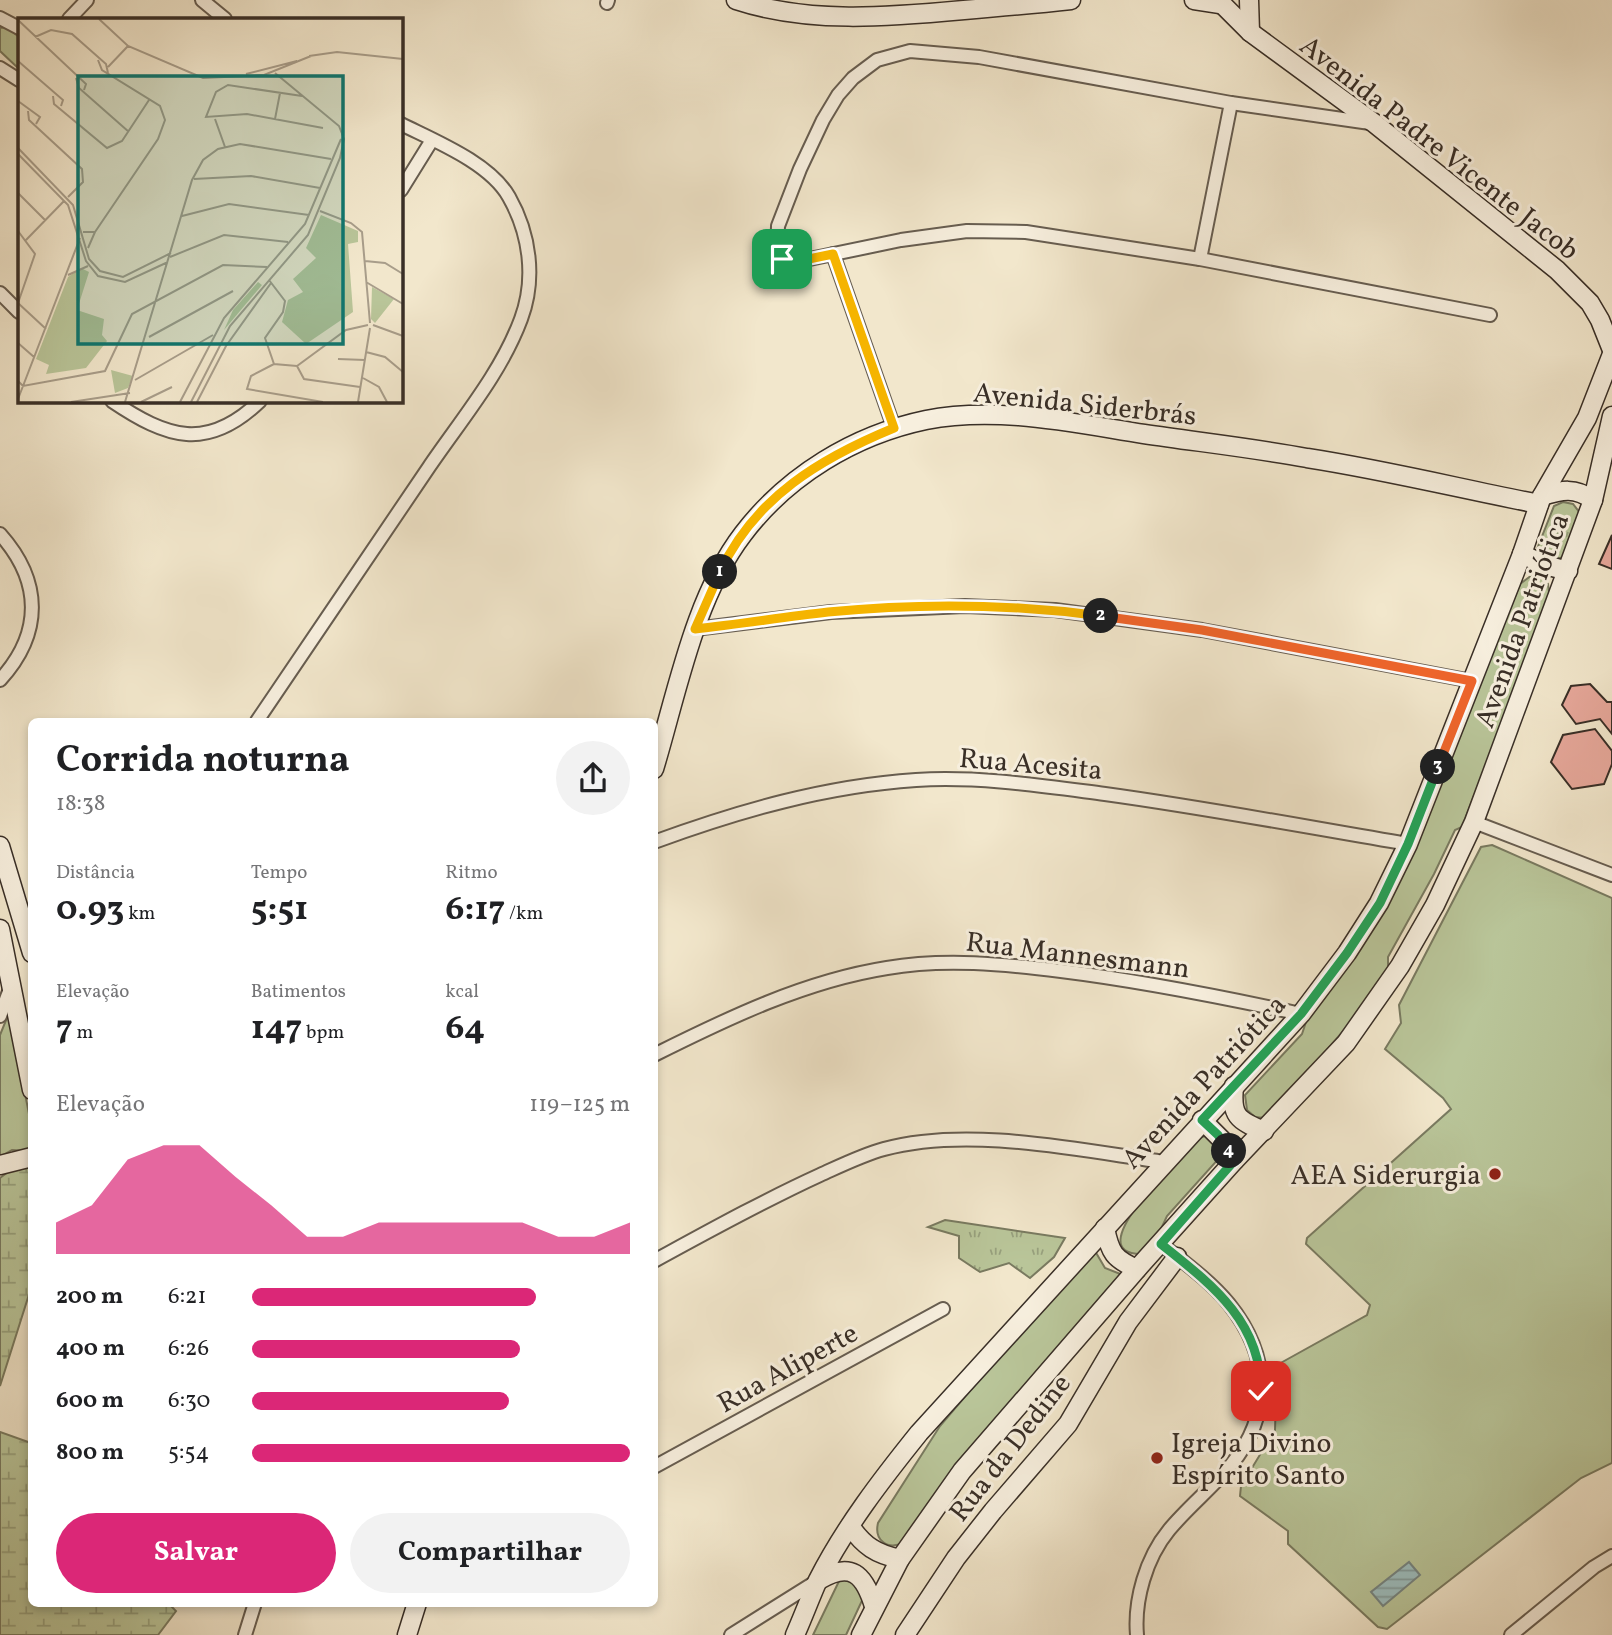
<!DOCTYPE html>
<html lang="pt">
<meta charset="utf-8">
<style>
:root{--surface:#fff;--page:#f2f2f2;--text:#202124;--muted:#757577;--accent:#db2777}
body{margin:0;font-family:Vollkorn,serif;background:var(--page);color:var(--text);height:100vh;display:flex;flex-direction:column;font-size:26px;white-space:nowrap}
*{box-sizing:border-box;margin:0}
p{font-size:23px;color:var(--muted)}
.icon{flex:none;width:38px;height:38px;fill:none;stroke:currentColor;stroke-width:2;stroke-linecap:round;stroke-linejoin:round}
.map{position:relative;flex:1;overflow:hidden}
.panel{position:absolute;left:28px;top:718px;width:630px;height:889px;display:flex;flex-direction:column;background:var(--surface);border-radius:10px;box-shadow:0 4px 10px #0003}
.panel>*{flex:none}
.pin{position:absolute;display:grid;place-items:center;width:60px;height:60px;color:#fff;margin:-30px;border-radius:14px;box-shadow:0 4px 10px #0006}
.km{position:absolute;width:35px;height:35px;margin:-18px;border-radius:50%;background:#222;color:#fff;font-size:19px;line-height:35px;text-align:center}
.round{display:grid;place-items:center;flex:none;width:74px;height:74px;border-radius:37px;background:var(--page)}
.head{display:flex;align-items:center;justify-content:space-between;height:119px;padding:0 28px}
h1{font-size:38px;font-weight:700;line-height:52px}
.metrics{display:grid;grid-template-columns:repeat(3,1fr);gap:10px;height:119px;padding:7px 28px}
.metrics div{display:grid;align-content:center}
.metrics b{font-size:35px;font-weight:700}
.metrics small{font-size:19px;font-weight:400}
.metrics p{font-size:19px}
.chart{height:196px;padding:14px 28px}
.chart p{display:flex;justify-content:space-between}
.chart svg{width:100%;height:126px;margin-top:7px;fill:var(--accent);opacity:.7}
.cta{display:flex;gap:14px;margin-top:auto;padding:14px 28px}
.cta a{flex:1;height:80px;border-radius:42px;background:var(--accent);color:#fff;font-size:28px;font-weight:700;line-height:80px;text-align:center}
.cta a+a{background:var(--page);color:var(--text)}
ul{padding:0 28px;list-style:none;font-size:23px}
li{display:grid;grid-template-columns:112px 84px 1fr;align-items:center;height:52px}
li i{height:18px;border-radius:9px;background:var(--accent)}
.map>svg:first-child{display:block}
.green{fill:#b9c599;stroke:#797a60;stroke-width:2}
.wetland{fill:url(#wetland-marsh);stroke:#797a60;stroke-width:2}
.park{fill:url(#park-tufts);stroke:#797a60;stroke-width:2}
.water{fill:url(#water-rules);stroke:#758582;stroke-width:2}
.building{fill:#e7a89b;stroke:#392f27;stroke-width:2}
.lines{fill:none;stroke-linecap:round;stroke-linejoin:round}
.street-casing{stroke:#675d50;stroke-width:16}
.secondary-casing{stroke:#392f27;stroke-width:21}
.street{stroke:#f7efde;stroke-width:12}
.secondary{stroke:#f7efde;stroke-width:18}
.split-1-casing{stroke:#fff;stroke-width:14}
.split-2-casing{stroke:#fff;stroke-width:14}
.split-3-casing{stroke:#fff;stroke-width:14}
.split-4-casing{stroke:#fff;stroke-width:14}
.split-5-casing{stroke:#fff;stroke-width:14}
.split-1{stroke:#f5b400;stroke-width:9}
.split-2{stroke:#f5b400;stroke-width:9}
.split-3{stroke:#f0652b;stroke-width:9}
.split-4{stroke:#22a559;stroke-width:9}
.split-5{stroke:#22a559;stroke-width:9}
.poi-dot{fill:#8f2418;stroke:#f7efde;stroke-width:2.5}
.labels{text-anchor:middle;stroke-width:6;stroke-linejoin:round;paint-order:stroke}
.street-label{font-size:28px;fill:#392f27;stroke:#f7efde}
.poi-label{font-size:28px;fill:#392f27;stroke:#f7efde;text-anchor:end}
.inset-road{fill:none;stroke:#a89d8a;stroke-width:2}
.view{fill:#0f766e;fill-opacity:0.15;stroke:#0f766e;stroke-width:3.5}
.inset-edge{fill:none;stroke:#392f27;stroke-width:3.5}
</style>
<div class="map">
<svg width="1612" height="1635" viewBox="0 0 1612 1635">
<defs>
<pattern id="wetland-marsh" width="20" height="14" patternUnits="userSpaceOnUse" patternTransform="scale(1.75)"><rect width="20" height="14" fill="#b9c599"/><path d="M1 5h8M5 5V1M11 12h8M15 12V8" fill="none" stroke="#97a07d"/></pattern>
<pattern id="park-tufts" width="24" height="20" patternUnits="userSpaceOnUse" patternTransform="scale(1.75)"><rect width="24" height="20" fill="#b9c599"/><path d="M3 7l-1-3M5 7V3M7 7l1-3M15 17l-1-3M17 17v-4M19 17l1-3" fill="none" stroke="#97a07d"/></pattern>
<pattern id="water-rules" width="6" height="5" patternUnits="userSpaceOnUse" patternTransform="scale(1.75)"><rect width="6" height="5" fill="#9dbebf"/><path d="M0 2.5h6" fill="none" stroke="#819b9b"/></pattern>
</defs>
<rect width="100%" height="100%" fill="#f2e7cc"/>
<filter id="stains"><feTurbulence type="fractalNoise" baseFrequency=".00286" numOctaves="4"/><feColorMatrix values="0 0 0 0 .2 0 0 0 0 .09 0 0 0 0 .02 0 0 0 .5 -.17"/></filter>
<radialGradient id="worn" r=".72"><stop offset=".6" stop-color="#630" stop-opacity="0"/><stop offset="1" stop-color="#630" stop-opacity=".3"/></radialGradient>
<g class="green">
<polygon points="7,27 19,37 19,69 0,51 0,28"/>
<polygon points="1532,575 1542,577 1548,584 1551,609 1499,731 1462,827 1455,830 1434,874 1388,957 1388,976 1357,1015 1288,1095 1265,1118 1255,1117 1247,1110 1245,1095 1302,1034 1308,1016 1358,950 1457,737 1520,584"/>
<polygon points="1492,845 1612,898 1612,1463 1581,1478 1387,1629 1378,1627 1288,1544 1288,1531 1240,1496 1241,1486 1275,1430 1277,1365 1367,1315 1370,1305 1306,1244 1307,1238 1451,1109 1443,1098 1385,1049 1401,1023 1399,1005 1481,847"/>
<polygon points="9,1013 32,1129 31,1151 12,1150 0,1157 0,1035"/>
<path d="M1209 1134 1222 1155 1167 1216 1160 1231 1141 1254C1075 1254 1188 1150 1200 1138Z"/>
<path d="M1095 1251 1105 1268 1123 1275 1025 1385 955 1469 903 1543C887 1550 874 1540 878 1523L940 1426 1002 1353Z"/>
<polygon points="842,1575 867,1590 846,1635 813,1635"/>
</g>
<g class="wetland">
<polygon points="16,1166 31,1166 31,1288 0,1386 0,1178"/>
<polygon points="0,1432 31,1443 32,1603 168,1603 176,1611 158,1635 0,1635"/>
</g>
<g class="park">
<polygon points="1563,502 1573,504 1580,513 1564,557 1552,560 1541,554 1537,549 1554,506"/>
<polygon points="945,1220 1065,1238 1054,1257 1030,1278 1009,1263 980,1272 959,1258 959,1236 928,1227"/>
</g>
<polygon class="water" points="1409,1562 1420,1575 1383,1606 1371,1592"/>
<g class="building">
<polygon points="1612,535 1612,569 1599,564"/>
<polygon points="1590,684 1607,702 1612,702 1612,734 1600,719 1576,724 1562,705 1571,686"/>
<polygon points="1595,729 1612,751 1612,764 1604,784 1572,789 1551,762 1563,735"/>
</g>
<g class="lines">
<g class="street-casing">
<g id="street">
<polyline points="202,0 225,19"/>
<polyline points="607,3 608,0"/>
<polyline points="0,18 19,28"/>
<polyline points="69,19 87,0"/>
<polyline points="0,68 19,80"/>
<polyline points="1370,123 1231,103 979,57 910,51 877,60 853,78 838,95 823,120 800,169 778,226 777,251 782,259 795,262 901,240 967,231 1026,232 1200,259 1490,315"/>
<polyline points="401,190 432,140"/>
<polyline points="833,254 894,428"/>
<polyline points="1200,259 1231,103"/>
<polyline points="0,293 19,312"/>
<path d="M112 401C167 438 207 452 260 401"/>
<path d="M0 534C42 581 43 633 0 680"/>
<polyline points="695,629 831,612 965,606 1055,610 1202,630 1472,681"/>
<path d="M257 721C314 636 372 552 429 467 461 420 501 373 521 319 536 279 530 234 509 197 490 163 435 141 401 124"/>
<polyline points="1474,822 1612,875"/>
<path d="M654 842C739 811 825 786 916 780 979 776 1043 786 1105 794 1207 808 1307 827 1408 844"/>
<polyline points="0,1016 11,986"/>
<path d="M654 1055C728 1018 805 981 887 968 944 958 1004 964 1061 971 1142 981 1222 997 1301 1014"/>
<path d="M654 1261C709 1231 763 1201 820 1175 840 1166 862 1155 884 1149 968 1126 1078 1150 1164 1162"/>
<polyline points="654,1467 943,1309"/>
<polyline points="245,1635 255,1603"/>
<polyline points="731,1635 817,1581"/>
<path d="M1137 1635C1134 1600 1146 1558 1169 1530 1188 1507 1212 1488 1231 1465 1273 1414 1270 1355 1229 1304 1210 1281 1185 1263 1161 1244"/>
<polyline points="1511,1635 1594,1567 1612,1556"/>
</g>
</g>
<g class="secondary-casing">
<g id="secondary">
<path d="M736 0C809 24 888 17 964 10 1000 7 1035 4 1071 0"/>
<polyline points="1194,0 1220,4"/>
<polyline points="1218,0 1250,32 1374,123 1557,270 1590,303 1600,320 1612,350"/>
<polyline points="1249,0 1250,32"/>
<path d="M1542 496C1562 490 1575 487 1593 500"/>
<polyline points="1522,554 1545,565 1568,571"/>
<path d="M654 769C677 693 694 598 743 534 787 476 854 435 926 420 997 406 1073 423 1144 434 1198 442 1253 448 1307 458 1385 470 1462 489 1539 504"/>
<polyline points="0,846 32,953"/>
<polyline points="0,929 32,1090"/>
<path d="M1234 1086C1231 1116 1237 1120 1264 1131"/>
<polyline points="1202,1120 1222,1140 1234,1161"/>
<polyline points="0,1165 32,1157"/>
<path d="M1105 1228C1110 1253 1114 1259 1137 1269"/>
<path d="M850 1526C864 1546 876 1554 900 1559"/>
<path d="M819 1580C851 1561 864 1574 874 1606"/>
<polyline points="407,1635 417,1603"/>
<path d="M795 1635C803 1617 810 1598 818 1580 845 1527 882 1479 919 1433L1301 1014 1347 953 1379 903 1408 844 1522 554 1542 496 1587 418 1612 354"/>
<polyline points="861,1635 900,1559 962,1471 1137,1269 1234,1161 1346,1043 1400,966 1435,905 1474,822 1593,500 1612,416"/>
<polyline points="905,1635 956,1558 993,1511 1068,1424 1128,1322 1177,1257"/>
</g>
</g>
<use href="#street" class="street"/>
<use href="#secondary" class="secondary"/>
</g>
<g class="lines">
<g class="split-1-casing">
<path id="split-1" d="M720 572C755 497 821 458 894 428L833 254 794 262 782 259"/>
</g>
<g class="split-2-casing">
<path id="split-2" d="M720 572 695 629C740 624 784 617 828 612 918 603 1012 604 1101 616"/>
</g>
<g class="split-3-casing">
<polyline id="split-3" points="1101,616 1202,630 1472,681 1438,767"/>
</g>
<g class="split-4-casing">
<polyline id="split-4" points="1229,1151 1218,1135 1202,1120 1301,1014 1347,953 1380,903 1408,844 1438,767"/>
</g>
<g class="split-5-casing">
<path id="split-5" d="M1229 1151 1234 1161 1161 1244C1211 1284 1261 1321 1261 1391"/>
</g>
<use href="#split-1" class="split-1"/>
<use href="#split-2" class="split-2"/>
<use href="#split-3" class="split-3"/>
<use href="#split-4" class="split-4"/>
<use href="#split-5" class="split-5"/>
</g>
<g class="poi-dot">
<circle cx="1495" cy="1174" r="7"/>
<circle cx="1157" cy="1458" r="7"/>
</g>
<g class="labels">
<g class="street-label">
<text transform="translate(1440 147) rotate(38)" y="10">Avenida Padre Vicente Jacob</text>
<text transform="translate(1085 403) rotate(6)" y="10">Avenida Siderbrás</text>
<text transform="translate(1521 620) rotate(-70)" y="10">Avenida Patriótica</text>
<text transform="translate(1031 763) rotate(5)" y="10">Rua Acesita</text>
<text transform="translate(1078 954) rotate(7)" y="10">Rua Mannesmann</text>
<text transform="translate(1203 1081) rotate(-47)" y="10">Avenida Patriótica</text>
<text transform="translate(787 1367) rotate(-29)" y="10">Rua Aliperte</text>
<text transform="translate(1009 1447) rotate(-52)" y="10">Rua da Dedine</text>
</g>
<g class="poi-label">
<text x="1481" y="1184">AEA Siderurgia</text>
<text x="1171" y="1452" text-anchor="start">Igreja Divino<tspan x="1171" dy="32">Espírito Santo</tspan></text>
</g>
</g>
<g transform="translate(18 18)">
<rect width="385" height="385" fill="#f2e7cc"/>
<path d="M303 197 340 213V224L330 226 335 294 288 326 264 304 270 282 285 274 275 261 298 240 288 230ZM240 264 244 267 206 312 215 292Z" fill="#b9c599"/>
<path d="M63 250 71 254 59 292 86 301 84 317 89 323 68 350 28 356 31 347 18 341 50 259Z" fill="#b9c599"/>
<path d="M354 269 376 281 357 305 353 301ZM93 352 115 358 110 370 97 375Z" fill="#b9c599"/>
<path class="inset-road" d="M81 1 110 28 185 60 246 57 293 38M0 2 68 66 66 72M17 19 33 12 54 16 88 46 90 55M291 38 319 34 385 41M0 43 45 82 43 88M90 49 110 28M228 56 279 43M58 60 61 70 111 114M35 78 36 86 89 130 104 123 131 82M284 78 210 67 198 74 188 99 229 96 305 110M0 83 22 99 18 106M10 93 11 102 64 151 65 164 50 179M197 101 207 129M257 101 262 75M0 130 55 187 71 241 82 253 105 259 153 235M0 136 50 187 68 243 80 258 107 264 150 244M176 161 233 158 302 170M0 175 27 202M302 193 333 205 344 214 352 305M164 198 211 186 291 197M0 213 17 236 0 285M65 214H77L70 230M77 214 140 121 147 102 142 88 84 52 80 42M8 222 46 183M152 239 206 217 270 224M347 243 367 245 385 256M50 257 70 248M251 262 267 283 265 294 247 320 256 346 279 348 328 312 350 307M348 264 385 286M0 285 28 311M355 307 385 318M131 319 215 273M0 325 16 339M348 334 367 339 385 354M320 341 347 342M256 346 233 358 229 371 305 384M279 348 286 361 342 369M345 360 361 369 369 384M117 362 195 317M0 363 5 368 87 353 114 296 205 247 249 249M0 381 62 220M53 384 112 375M107 384 174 162 185 142 200 131 222 126 313 141M123 384 154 369M162 384 206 300 287 206 323 121M173 384 212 308 290 217 322 140 326 121 321 108 257 55M179 384 208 328 253 265M340 384 352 310"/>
<path class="view" d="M60 58H325V326H60Z"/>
<rect width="385" height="385" class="inset-edge"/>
</g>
<rect width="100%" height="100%" filter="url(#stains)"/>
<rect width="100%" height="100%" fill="url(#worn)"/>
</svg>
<div class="pin" style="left:782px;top:259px;background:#1e9e55"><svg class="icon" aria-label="arrive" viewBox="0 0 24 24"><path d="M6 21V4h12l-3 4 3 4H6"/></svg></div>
<div class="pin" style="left:1261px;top:1391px;background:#d93025"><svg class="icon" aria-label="check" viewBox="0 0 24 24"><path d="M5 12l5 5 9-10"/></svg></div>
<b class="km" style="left:720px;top:572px">1</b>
<b class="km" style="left:1101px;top:616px">2</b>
<b class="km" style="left:1438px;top:767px">3</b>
<b class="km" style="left:1229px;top:1151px">4</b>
<section class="panel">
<div class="head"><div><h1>Corrida noturna</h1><p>18:38</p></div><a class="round"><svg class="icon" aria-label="share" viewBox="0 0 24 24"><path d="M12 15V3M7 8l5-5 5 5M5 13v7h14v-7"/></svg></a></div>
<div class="metrics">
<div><p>Distância</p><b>0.93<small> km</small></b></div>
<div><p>Tempo</p><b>5:51</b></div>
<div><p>Ritmo</p><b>6:17<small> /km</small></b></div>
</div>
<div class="metrics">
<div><p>Elevação</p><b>7<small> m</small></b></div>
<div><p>Batimentos</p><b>147<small> bpm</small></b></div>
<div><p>kcal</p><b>64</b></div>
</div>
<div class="chart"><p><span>Elevação</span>119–125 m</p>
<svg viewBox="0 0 160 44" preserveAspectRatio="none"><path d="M0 44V33L10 27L20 11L30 6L40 6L50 17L60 27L70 38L80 38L90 33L100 33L110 33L120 33L130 33L140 38L150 38L160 33V44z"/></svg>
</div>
<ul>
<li><b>200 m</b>6:21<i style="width:75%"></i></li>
<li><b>400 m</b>6:26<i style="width:71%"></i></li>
<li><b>600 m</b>6:30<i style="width:68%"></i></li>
<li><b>800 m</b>5:54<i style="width:100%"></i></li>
</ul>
<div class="cta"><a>Salvar</a><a>Compartilhar</a></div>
</section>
</div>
